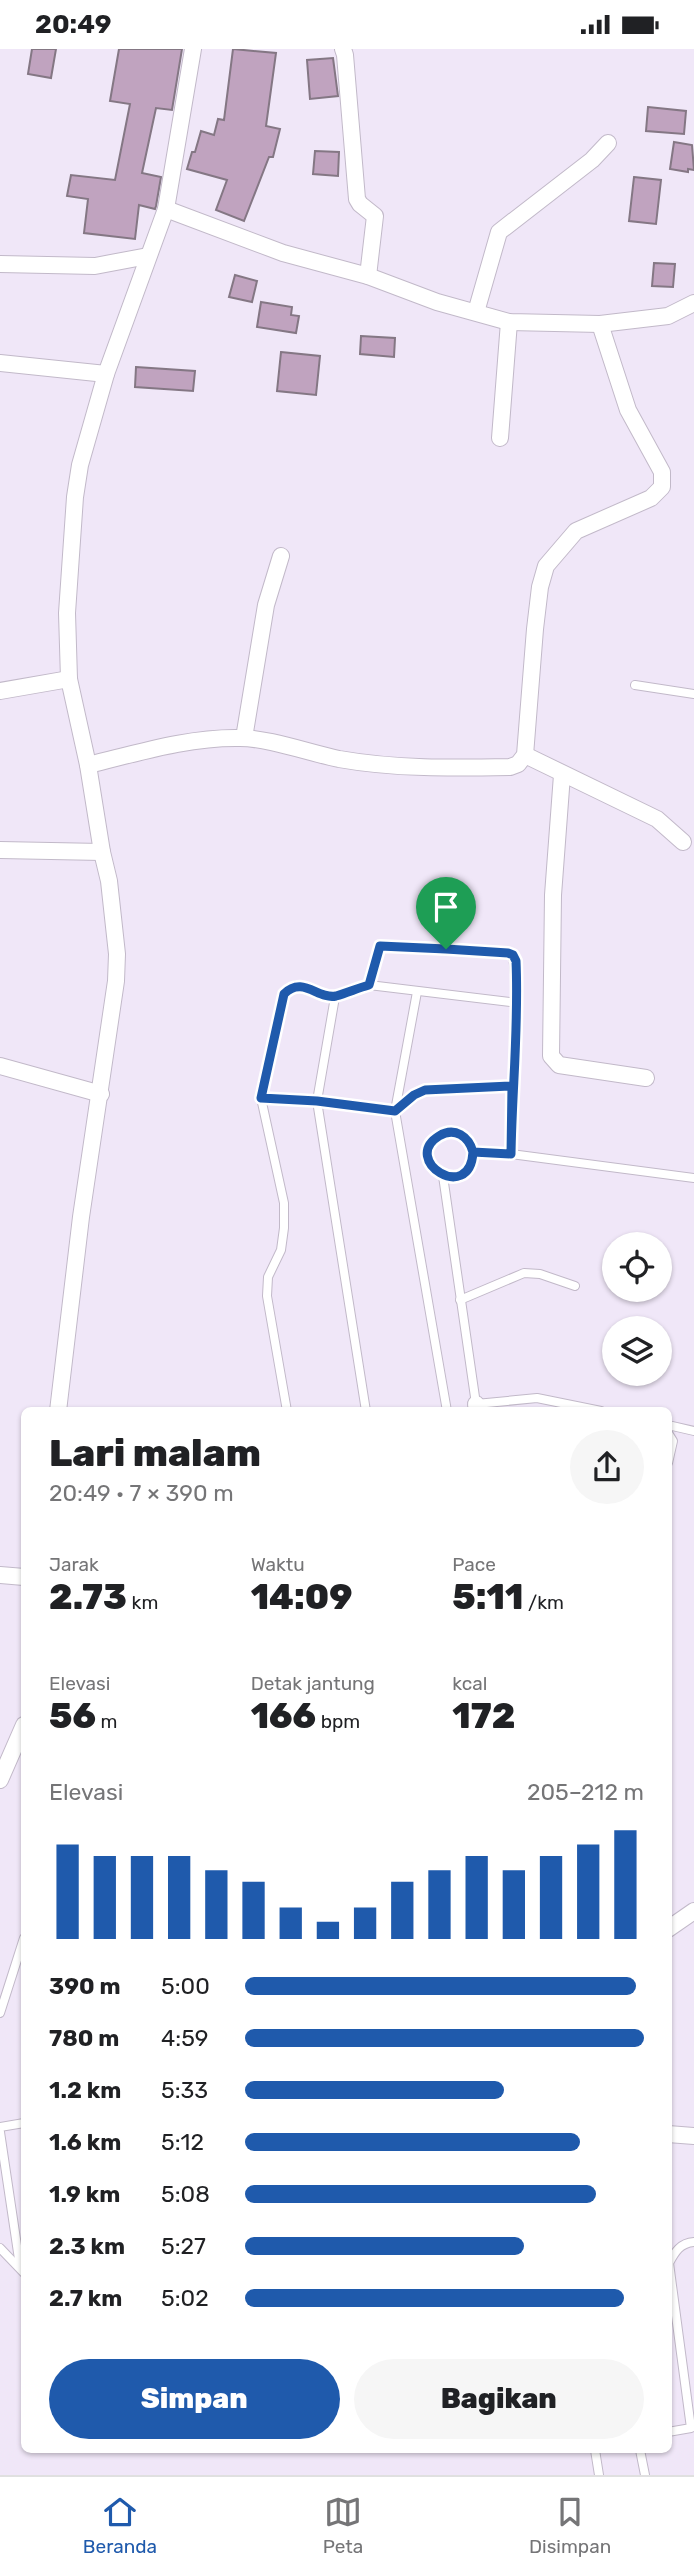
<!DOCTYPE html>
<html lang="id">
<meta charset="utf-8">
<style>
:root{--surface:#fff;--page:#f6f6f6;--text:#202124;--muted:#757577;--line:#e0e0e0;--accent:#1f5aac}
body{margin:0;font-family:Rubik,sans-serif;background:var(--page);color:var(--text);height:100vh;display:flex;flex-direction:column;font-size:26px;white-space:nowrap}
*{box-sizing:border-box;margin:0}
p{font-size:23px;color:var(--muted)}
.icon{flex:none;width:38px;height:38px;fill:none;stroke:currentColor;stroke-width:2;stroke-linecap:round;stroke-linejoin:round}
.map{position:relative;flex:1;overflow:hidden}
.drawer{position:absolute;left:21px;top:1358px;width:651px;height:1046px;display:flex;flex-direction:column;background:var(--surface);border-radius:10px;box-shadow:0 2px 5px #0004}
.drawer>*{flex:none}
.controls{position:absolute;left:602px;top:1183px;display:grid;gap:14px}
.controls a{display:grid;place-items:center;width:70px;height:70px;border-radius:50%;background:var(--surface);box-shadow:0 2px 5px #0004;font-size:35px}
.pin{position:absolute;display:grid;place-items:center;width:60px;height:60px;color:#fff;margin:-72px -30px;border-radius:50% 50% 50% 0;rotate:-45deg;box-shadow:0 0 7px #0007}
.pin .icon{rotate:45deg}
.round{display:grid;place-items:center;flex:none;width:74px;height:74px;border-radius:37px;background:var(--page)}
.head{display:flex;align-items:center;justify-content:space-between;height:119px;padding:0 28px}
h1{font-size:38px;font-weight:800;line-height:52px}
.stats{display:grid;grid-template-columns:repeat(3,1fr);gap:10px;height:119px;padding:7px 28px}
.stats div{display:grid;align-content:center}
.stats b{font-size:35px;font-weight:800}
.stats small{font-size:19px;font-weight:400}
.stats p{font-size:19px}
.chart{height:196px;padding:14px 28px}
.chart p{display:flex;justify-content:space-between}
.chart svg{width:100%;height:126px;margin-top:7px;stroke:var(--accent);stroke-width:6}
.button{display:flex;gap:14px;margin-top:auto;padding:14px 28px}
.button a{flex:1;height:80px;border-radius:42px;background:var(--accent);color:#fff;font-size:28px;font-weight:800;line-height:80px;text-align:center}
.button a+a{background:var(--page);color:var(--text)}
ul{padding:0 28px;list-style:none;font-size:23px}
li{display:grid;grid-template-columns:112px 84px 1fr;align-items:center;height:52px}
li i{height:18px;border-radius:9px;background:var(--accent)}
.status{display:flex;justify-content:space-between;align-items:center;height:49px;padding:0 35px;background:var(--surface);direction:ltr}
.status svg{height:19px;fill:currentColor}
.dock{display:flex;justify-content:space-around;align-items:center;height:98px;border-top:2px solid var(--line);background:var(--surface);font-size:19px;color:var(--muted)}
.dock a{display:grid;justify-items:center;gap:4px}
.dock .active{color:var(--accent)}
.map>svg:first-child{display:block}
.building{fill:#c0a3bf;stroke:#847784;stroke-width:2}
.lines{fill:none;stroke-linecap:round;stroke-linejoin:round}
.lane-casing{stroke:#c2b9c9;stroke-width:10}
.street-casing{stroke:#c2b9c9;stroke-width:18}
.lane{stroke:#fff;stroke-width:8}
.street{stroke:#fff;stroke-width:16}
.route-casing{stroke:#fff;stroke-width:14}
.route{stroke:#1f5aac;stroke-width:9}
</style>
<div class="status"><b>20:49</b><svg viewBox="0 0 49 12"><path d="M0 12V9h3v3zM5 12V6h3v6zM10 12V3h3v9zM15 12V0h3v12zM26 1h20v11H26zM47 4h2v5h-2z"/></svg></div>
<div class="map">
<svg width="694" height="2426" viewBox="0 0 694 2426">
<rect width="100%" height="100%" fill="#f0e7f8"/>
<g class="building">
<polygon points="32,0 56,0 51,29 28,25"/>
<polygon points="119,0 182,0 172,61 156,59 142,124 161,128 156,157 155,160 139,156 135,190 84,184 88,150 67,147 71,126 115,131 130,55 110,52"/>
<polygon points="233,0 276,4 266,77 280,80 273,108 269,108 244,172 216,161 227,131 187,120 192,103 195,103 201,82 214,86 218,70 224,71"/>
<polygon points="333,9 338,47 310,50 307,11"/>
<polygon points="648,58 686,62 684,85 646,82"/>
<polygon points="674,93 692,96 694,121 688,120 688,123 670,120"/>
<polygon points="315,102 339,103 338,127 313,125"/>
<polygon points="634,128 661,131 656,175 629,172"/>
<polygon points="654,214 675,215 673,238 652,237"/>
<polygon points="235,226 257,232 252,253 229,248"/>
<polygon points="261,253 292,258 291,266 299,267 296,284 257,278"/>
<polygon points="361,287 395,289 394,308 360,305"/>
<polygon points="281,303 320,307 316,346 277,342"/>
<polygon points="136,318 195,322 193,342 135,338"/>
</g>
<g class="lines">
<g class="lane-casing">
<g id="lane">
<polyline points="635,636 694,645"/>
<polyline points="369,936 518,954"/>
<polyline points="417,943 395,1062 447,1362"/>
<polyline points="335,948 317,1052 366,1362"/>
<polyline points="261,1049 317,1052 395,1062 414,1046 426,1041 512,1037"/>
<circle cx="451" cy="1106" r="22"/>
<polyline points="473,1103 511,1105 694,1129"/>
<polyline points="443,1127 476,1355 537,1349 601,1362"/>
<polyline points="460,1251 524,1224 540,1225 575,1237"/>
<polyline points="287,1362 267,1247 268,1228 281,1201 284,1179 284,1154 261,1049 283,945 296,936 335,948 369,936 378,901 385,896 508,904 513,906 518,954 512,1037 511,1105"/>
<polyline points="668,1376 694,1382"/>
<polyline points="668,1384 673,1392 668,1414"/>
<polyline points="0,1964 24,1889"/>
<polyline points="0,2078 24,2074"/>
<polyline points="0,2083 20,2217"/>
<polyline points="0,2199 24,2224"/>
<path d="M668 2383 691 2379 669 2214C675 2203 680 2194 694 2193"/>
<polyline points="595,2401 599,2426"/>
<polyline points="640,2401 645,2426"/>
</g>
</g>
<g class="street-casing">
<g id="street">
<polyline points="343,0 345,6 357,150 360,155 375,167 368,227"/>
<polyline points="166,160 283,204 368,227 437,253 509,273 600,275 668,267 694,254"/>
<polyline points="0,215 95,217 148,207"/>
<polyline points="476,263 499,183 592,111 608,94"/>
<polyline points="0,314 106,325"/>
<polyline points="500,389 509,273"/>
<polyline points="0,642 69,630"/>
<polyline points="244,689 266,556 281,507"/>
<polyline points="525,706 657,770 683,793"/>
<path d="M88 716C138 704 188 688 240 689 268 689 310 704 339 710 395 720 453 719 510 718L518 715 525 706 535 580 540 538 546 517 576 482 651 449 662 438V423L628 361 600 275"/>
<polyline points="562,726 553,846 551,1007 559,1016 646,1029"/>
<polyline points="0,801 102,803"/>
<polyline points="0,1017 101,1045"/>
<polyline points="476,1355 477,1362"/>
<polyline points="58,1362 81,1168 116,932 117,905 109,832 102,803 88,716 69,630 67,564 75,448 80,416 106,325 166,160 193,0"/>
<polyline points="0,1526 24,1528"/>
<polyline points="0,1731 24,1676"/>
<polyline points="668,1880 694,1862"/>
<polyline points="668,2085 694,2087"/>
</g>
</g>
<use href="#lane" class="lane"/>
<use href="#street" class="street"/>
</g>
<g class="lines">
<g class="route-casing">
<path id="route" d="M446 900 380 897 369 936C358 939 347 944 336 947 318 951 303 926 284 945L261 1049 317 1052 395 1062 414 1046 425 1041 512 1037 511 1105 473 1103C470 1156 400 1111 439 1087 455 1077 469 1088 473 1103L511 1105C512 1041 519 977 516 912L513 906 508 904 446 900"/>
</g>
<use href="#route" class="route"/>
</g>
</svg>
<div class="controls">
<a><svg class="icon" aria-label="locate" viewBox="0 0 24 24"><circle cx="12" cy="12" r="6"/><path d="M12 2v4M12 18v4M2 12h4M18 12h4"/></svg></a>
<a><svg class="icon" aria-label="layers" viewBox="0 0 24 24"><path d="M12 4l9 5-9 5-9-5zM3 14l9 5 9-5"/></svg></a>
</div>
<div class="pin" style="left:446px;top:900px;background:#1e9e55"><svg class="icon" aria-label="arrive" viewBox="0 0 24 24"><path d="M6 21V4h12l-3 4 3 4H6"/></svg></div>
<section class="drawer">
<div class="head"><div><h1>Lari malam</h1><p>20:49 · 7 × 390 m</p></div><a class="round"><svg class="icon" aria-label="share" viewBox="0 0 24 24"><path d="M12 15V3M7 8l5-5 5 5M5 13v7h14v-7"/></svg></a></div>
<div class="stats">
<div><p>Jarak</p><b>2.73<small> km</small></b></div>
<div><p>Waktu</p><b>14:09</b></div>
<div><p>Pace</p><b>5:11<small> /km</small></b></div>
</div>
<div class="stats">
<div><p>Elevasi</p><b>56<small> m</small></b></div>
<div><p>Detak jantung</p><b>166<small> bpm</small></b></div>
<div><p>kcal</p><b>172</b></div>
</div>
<div class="chart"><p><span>Elevasi</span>205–212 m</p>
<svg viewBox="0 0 160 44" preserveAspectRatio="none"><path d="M5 44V11M15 44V15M25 44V15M35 44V15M45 44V20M55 44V24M65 44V33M75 44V38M85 44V33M95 44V24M105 44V20M115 44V15M125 44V20M135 44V15M145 44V11M155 44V6"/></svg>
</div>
<ul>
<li><b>390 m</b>5:00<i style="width:98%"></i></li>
<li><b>780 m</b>4:59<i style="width:100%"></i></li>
<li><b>1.2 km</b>5:33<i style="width:65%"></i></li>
<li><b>1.6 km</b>5:12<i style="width:84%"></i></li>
<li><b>1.9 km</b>5:08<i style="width:88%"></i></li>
<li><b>2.3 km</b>5:27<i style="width:70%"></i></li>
<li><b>2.7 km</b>5:02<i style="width:95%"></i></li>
</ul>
<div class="button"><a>Simpan</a><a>Bagikan</a></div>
</section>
</div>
<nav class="dock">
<a class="active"><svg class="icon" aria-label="home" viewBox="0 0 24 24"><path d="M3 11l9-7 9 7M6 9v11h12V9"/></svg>Beranda</a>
<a><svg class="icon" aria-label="map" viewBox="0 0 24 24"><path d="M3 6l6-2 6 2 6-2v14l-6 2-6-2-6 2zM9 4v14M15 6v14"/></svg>Peta</a>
<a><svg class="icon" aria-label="saved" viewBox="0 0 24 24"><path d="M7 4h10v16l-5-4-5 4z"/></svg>Disimpan</a>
</nav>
